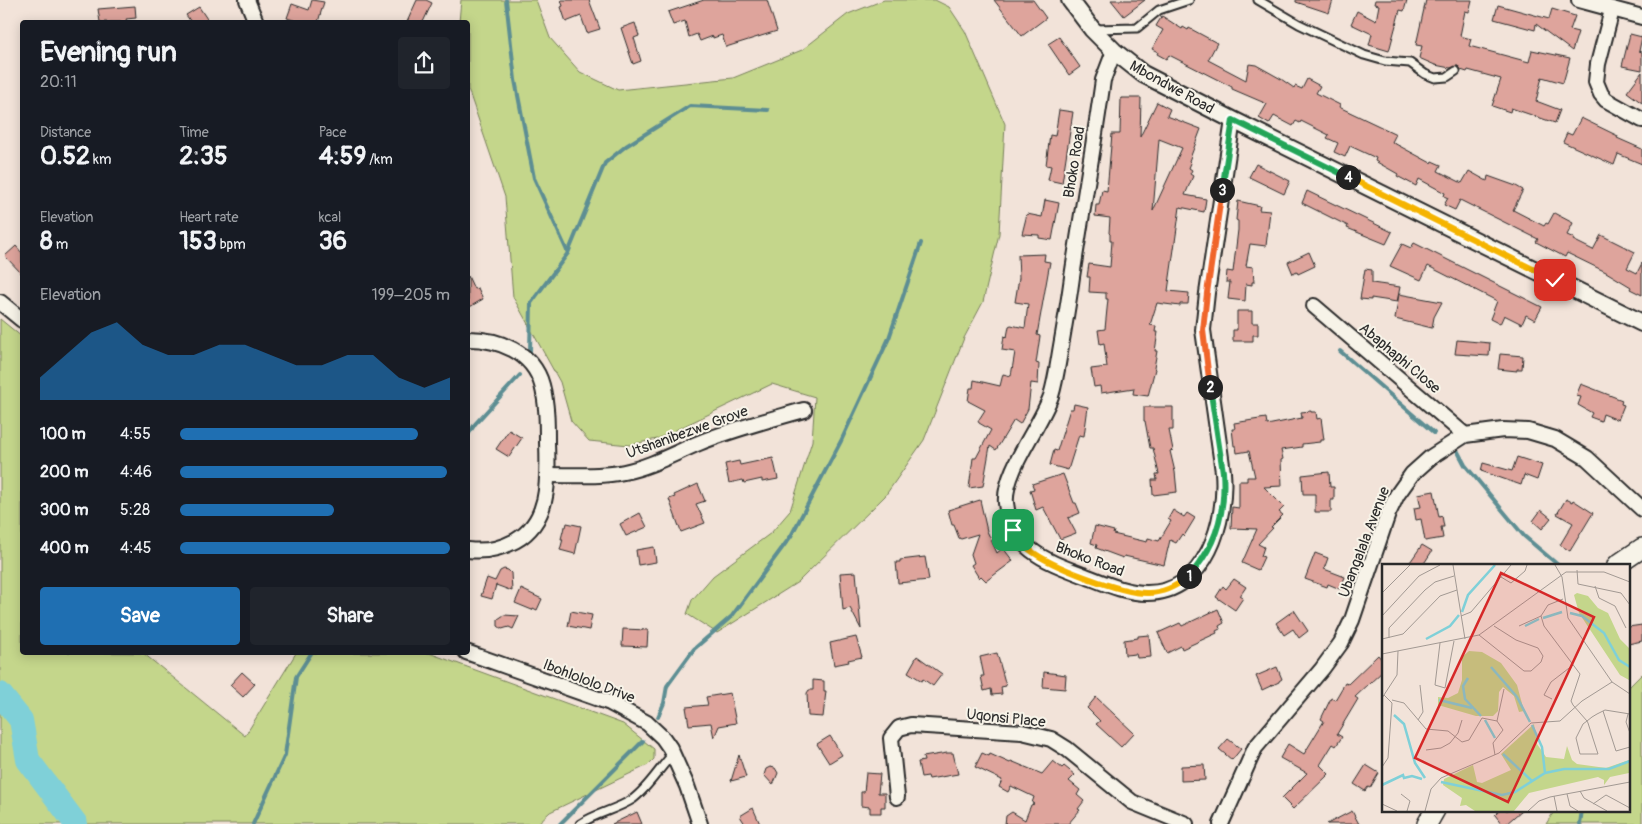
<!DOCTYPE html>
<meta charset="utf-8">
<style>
:root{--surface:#171b24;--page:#20242c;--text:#f1f3f6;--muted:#9ea1a6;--accent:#1f6fb2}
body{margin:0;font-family:Pangolin,sans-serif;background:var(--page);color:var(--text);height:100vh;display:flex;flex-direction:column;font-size:19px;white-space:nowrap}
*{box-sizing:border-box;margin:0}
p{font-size:16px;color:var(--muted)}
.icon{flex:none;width:28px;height:28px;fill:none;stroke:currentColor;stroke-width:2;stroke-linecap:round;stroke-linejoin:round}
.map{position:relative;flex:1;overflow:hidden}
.sheet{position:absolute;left:20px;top:20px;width:450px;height:635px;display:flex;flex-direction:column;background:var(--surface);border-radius:5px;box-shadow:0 2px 12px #0003}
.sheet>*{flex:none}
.pin{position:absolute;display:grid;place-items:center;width:42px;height:42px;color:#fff;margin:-21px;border-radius:10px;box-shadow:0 2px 8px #0006}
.km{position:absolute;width:25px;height:25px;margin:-12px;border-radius:50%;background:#222;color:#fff;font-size:14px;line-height:25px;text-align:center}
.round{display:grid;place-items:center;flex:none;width:52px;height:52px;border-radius:5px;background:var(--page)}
.summary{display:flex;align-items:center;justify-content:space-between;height:85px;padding:0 20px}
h1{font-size:28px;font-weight:700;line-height:38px}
.figures{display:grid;grid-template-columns:repeat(3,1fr);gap:8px;height:85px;padding:5px 20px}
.figures div{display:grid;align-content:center}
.figures b{font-size:25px;font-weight:700}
.figures small{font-size:14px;font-weight:400}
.figures p{font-size:14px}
.chart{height:140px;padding:10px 20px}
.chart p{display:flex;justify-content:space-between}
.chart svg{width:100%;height:90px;margin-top:5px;fill:var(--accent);opacity:.7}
.action{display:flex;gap:10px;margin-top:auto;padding:10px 20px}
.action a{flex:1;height:58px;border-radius:5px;background:var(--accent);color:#fff;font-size:20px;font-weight:700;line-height:58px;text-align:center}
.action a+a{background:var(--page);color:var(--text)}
ul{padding:0 20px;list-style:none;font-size:16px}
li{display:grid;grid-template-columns:80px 60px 1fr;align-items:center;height:38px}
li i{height:12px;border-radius:6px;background:var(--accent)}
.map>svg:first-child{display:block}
.green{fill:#c4d68b;stroke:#78805b}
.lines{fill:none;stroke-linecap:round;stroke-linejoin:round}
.stream{stroke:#5d8e93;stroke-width:4}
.river{stroke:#7fd0d8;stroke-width:24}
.building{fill:#dea49c;stroke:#2b2b2b;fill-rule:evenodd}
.service-casing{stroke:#2b2b2b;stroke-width:11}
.minor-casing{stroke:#2b2b2b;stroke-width:18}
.tertiary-casing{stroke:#2b2b2b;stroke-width:20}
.secondary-casing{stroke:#2b2b2b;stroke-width:22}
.service{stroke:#f7f3e8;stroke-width:7}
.minor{stroke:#f7f3e8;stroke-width:14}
.tertiary{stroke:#f7f3e8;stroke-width:16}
.secondary{stroke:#f7f3e8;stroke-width:19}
.split-1-casing{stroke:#fff;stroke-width:10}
.split-2-casing{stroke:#fff;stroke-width:10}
.split-3-casing{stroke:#fff;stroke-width:10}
.split-4-casing{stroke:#fff;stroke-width:10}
.split-5-casing{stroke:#fff;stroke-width:10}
.split-1{stroke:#f5b400;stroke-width:6}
.split-2{stroke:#22a559;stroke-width:6}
.split-3{stroke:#f0652b;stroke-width:6}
.split-4{stroke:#22a559;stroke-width:6}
.split-5{stroke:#f5b400;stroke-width:6}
.labels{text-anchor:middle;stroke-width:4;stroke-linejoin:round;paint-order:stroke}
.street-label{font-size:15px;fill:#2b2b2b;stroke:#f7f3e8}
.inset-river{fill:none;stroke:#7fd0d8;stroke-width:2.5}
.inset-road{fill:none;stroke:#a29993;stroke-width:1}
.view{fill:#d62828;fill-opacity:0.15;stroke:#d62828;stroke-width:2.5}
.inset-edge{fill:none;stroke:#2b2b2b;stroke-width:2.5}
</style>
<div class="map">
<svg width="1642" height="824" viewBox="0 0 1642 824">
<rect width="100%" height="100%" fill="#f2e3d9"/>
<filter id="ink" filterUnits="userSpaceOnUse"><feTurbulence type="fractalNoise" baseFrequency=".02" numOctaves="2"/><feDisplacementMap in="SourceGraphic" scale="10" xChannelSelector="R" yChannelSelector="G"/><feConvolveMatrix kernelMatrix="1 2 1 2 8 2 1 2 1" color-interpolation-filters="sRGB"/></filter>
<g filter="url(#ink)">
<g class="green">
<polygon points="461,0 536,0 550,38 580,72 618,90 733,78 802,50 848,14 884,0 935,0 949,7 965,31 1005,124 999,234 983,302 964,338 924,440 885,496 798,582 717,633 687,614 692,600 713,576 771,533 790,511 812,441 815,397 772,384 657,439 629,445 589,441 571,421 560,382 513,297 505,197 468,89 468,22 459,22"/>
<polygon points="0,319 22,337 22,652 143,653 245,736 296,653 429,653 623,724 654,749 654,759 648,765 550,812 537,824 0,824"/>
<polygon points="1642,674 1642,824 1546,824 1555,810 1628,810 1628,688"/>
</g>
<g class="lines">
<g class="stream">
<polyline points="506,0 515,80 534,178 568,253"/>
<polyline points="1340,351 1434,433"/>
<polyline points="530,352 531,303 568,253 605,163 626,146 690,106 768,110"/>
<polyline points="468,435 475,424 520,375"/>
<polyline points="1457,450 1465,465 1524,536 1558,565"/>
<polyline points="658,717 664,703 667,686 694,649 732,616 791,536 841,441 889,338 921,243"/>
<polyline points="253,824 285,755 296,677 312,652"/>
<polyline points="560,824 643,741"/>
<polyline points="1580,824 1582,810"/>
</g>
<polyline class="river" points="0,694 21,720 28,760 76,824"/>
</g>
<g class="building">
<polygon points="312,0 324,2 318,22 300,22 287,18 292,4 309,10"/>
<polygon points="417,0 426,0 432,3 423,22 407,22"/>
<polygon points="561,0 589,0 600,29 587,33 581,16 566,22 561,7 563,6"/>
<polygon points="704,0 767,0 777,31 726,47 722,35 713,38 713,36 700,41 697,34 689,37 685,21 673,25 668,12"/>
<polygon points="994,0 1033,0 1046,18 1022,36"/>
<polygon points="1111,0 1145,0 1124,16"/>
<polygon points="1296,0 1333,0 1329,13 1296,2"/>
<polygon points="1375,0 1407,0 1404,11 1400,10 1389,51 1369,45 1372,34 1351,24 1357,11 1376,21 1379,5 1374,4"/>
<polygon points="1426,0 1472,0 1469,12 1465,11 1460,36 1471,39 1469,46 1529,62 1532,50 1570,58 1563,83 1542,77 1536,101 1560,110 1555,123 1511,108 1510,112 1492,106 1501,79 1468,70 1467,72 1461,70 1458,66 1450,68 1435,65 1419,58 1422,46 1416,45"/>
<polygon points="1498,5 1549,19 1552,9 1575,16 1570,30 1578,32 1572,51 1536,24 1535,30 1494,19"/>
<polygon points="135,6 136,18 126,19 127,22 100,22 98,9"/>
<polygon points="199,7 209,22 191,22 186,15"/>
<polygon points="1162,16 1182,29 1183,27 1188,30 1189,28 1217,43 1208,60 1246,80 1249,64 1256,65 1281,79 1294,88 1295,86 1302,89 1307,79 1320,86 1316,93 1340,105 1339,107 1396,134 1392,142 1431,163 1432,161 1441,165 1438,171 1462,183 1469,171 1487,181 1488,176 1516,186 1523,190 1513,210 1544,226 1546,223 1548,224 1554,213 1573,223 1567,235 1574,238 1573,240 1593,250 1601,235 1635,252 1627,268 1637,273 1642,263 1642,295 1630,289 1631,287 1606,272 1567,253 1565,257 1536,242 1538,239 1460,200 1455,210 1444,205 1448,198 1444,196 1445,193 1419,179 1416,186 1397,176 1398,174 1375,161 1376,158 1350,146 1345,157 1334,152 1338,143 1327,138 1329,135 1301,121 1300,123 1296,121 1293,126 1274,116 1269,124 1259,118 1267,104 1232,89 1232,87 1169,55 1166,59 1157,54 1158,52 1152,49 1163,30 1156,26"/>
<polygon points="635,23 639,36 634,38 641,61 633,64 621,28"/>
<polygon points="1630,34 1642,37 1639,51 1642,52 1642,70 1622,66"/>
<polygon points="1059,37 1080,67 1069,75 1048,44"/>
<polygon points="1642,72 1642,103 1627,92"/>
<path d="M1121 98H1141L1140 137 1157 102 1170 109 1167 116 1201 129 1189 161 1191 163 1189 168 1192 170 1190 174 1193 176 1185 195 1206 199 1204 212 1180 207 1168 291 1189 293 1188 304H1180V306L1157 303 1150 325 1156 326 1155 332H1158L1155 351H1157L1154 368 1155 369 1148 396 1133 394 1134 388 1101 393 1100 386 1094 387 1091 369 1107 367 1104 343 1100 344 1098 330 1105 329 1108 299H1106V293L1089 292 1090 277H1087L1089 264 1110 267 1112 241H1110V234L1109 233 1110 218 1095 216 1096 205H1099L1102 190 1107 191 1112 134H1120ZM1159 139 1182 148 1153 211Z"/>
<polygon points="1059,110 1073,112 1062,183 1048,180 1051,166 1046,165 1050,135 1055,136"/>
<polygon points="1581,118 1618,136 1617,138 1642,149 1642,164 1618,154 1614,165 1563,142 1567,133 1572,135"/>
<polygon points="1256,164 1290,181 1284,194 1249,177"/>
<polygon points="1307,191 1392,232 1386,244 1347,228 1348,226 1302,203"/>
<polygon points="1045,200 1059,203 1052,240 1039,238 1039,235 1022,234 1027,214 1042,217"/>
<polygon points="1238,201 1260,206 1259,210 1270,211 1266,246 1250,244 1246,266 1253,267 1254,282 1252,282 1252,285 1246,284 1245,301 1228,299 1230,282 1226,282 1227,271 1233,272 1238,230 1238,221 1236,220"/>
<polygon points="1414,243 1542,307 1535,320 1526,315 1522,324 1504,315 1500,324 1490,319 1497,301 1428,266 1421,280 1390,266 1402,244 1411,248"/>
<polygon points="16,246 22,253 22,274 5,256"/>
<polygon points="1309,252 1315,266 1298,274 1297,272 1293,274 1288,262"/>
<polygon points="1045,254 1044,261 1050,262 1037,335 1040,336 1036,363 1039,364 1038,384 1031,383 1028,409 1020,424 1014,420 996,450 990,446 983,486 969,488 973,458 976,458 991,430 979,423 978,421 985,410 968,401 970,388 973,388 974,380 1000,386 1003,374 1011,376 1015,352 1002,350 1004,336 1007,337 1009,326 1011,325 1025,328 1028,304 1015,302 1019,278 1018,255"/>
<polygon points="1365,269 1372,270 1372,283 1400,287 1397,302 1371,298 1371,300 1360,299"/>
<polygon points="468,276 474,289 478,288 483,299 468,308"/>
<polygon points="1399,294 1442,302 1434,317 1432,328 1395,319"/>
<polygon points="1237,311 1252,311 1252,323 1258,323 1258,335 1253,335 1253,341 1233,341 1233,330 1237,330"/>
<polygon points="1457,340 1490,343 1489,356 1455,354"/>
<polygon points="1500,354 1523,356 1522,369 1517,369 1517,371 1498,369"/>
<polygon points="1581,384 1622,400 1621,404 1624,405 1618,420 1603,414 1601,421 1590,417 1592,413 1578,405 1581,397 1576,396"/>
<polygon points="1074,404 1088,407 1084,436 1079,435 1068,470 1050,465 1054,450 1057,451 1070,409 1073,409"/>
<polygon points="1144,407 1173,407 1173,430 1169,430 1173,450 1170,451 1175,472 1177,492 1153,495 1152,480 1157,480 1156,474 1159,474 1153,448 1150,448 1145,421 1144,421"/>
<polygon points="1311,411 1311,412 1316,412 1317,419 1321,418 1324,440 1320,440 1320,442 1302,444 1302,447 1281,450 1283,459 1281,460 1282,486 1264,487 1284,507 1279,512 1283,515 1271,527 1273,528 1258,544 1264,547 1261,556 1264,557 1258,570 1242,563 1257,529 1231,528 1232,507 1239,508 1239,481 1247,481 1247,477 1255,477 1249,451 1237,453 1236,446 1234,446 1232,429 1235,429 1234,423 1266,418 1267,425 1302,418 1301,412"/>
<polygon points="509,430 522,438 509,457 496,449"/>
<polygon points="1517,457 1542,465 1537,480 1524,475 1521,485 1481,471 1483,463 1512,471"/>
<polygon points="773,458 778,479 762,482 762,479 744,483 743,480 729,483 725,464 739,461 740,465"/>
<polygon points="1329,472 1330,487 1334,487 1334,500 1331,500 1331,512 1315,512 1315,494 1303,494 1302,475"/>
<polygon points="1063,474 1074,503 1076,503 1080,513 1068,518 1076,533 1060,539 1043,507 1036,510 1030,490 1034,489 1032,484"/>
<polygon points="698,484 705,501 696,504 705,523 681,532 669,499 675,497 674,495"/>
<polygon points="1434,491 1439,517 1442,516 1444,527 1441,527 1443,538 1425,541 1421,519 1416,520 1414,508 1421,507 1418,494"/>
<polygon points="1566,499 1572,502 1573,500 1593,513 1570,551 1560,545 1573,523 1557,514"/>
<polygon points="980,500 987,531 997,553 1003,548 1013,561 986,581 981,576 979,578 971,565 974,563 971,554 978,534 961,539 959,538 954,525 952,525 948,510"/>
<polygon points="1173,510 1184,517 1187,513 1195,518 1184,536 1182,534 1176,543 1170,540 1164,565 1124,556 1123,558 1096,548 1097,545 1091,543 1095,526 1114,531 1113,534 1147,542 1148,538 1159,541 1171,521 1168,519"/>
<polygon points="1541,510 1551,518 1542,529 1533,521"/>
<polygon points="640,513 647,527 626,536 620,524"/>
<polygon points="567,523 581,526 575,554 560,550 563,539 561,539 564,527 566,527"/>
<polygon points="1422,545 1432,551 1423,565 1408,565"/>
<polygon points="654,547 656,562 638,565 636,550"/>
<polygon points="1315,553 1328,558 1324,569 1345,577 1340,589 1328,584 1327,587 1305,579"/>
<polygon points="925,557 929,580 898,583 896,562 900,562 900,560"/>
<polygon points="504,569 508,570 511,573 512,591 496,585 492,599 481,596 487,578 495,581 500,571"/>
<polygon points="856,572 861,629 850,608 843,610 840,573"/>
<polygon points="1234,579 1246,587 1240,596 1243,598 1235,610 1216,597 1223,586 1226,589"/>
<polygon points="521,589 542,599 537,610 533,608 532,610 515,603"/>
<polygon points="1218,609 1224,623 1219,626 1220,629 1216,631 1217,633 1182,649 1181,646 1167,653 1158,633 1180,623 1182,626"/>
<polygon points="1294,610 1308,631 1299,638 1293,629 1284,635 1276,623"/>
<polygon points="571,611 592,615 589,630 568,626"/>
<polygon points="504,615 519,616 513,629 509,627 502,629 498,626 498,619"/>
<polygon points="1642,625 1642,641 1628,644 1628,627"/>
<polygon points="623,629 648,630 647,647 622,646"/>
<polygon points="1149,635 1151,657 1137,658 1136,654 1125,655 1124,640 1138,638 1138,636"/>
<polygon points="856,637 862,657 848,660 849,662 834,665 830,643"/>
<polygon points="997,653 1006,686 1001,687 1002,694 992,695 991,689 984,691 981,676 984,676 980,657"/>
<polygon points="1378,655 1383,661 1383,671 1355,697 1358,699 1337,734 1342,737 1336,746 1333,744 1320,765 1329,774 1293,809 1282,798 1307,773 1280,758 1288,744 1304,754 1324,721 1321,719 1331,698 1335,700 1345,683 1348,684"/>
<polygon points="917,656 942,674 933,686 923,679 922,681 908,672"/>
<polygon points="1277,667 1282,679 1279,681 1279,682 1262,690 1256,676"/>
<polygon points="242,672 255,684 243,697 230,685"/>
<polygon points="1044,672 1066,675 1065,689 1043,687"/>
<polygon points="813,680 824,681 824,691 826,691 823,717 808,716 807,693 809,690 813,690"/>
<polygon points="730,693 736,723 719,726 714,738 711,723 689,725 686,707 708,705 706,697"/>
<polygon points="1096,697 1134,733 1121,747 1096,724 1100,721 1087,708"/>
<polygon points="830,736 842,755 829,763 817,744"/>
<polygon points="1228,739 1241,749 1232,760 1219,749"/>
<polygon points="947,753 953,753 958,774 929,779 928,776 921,777 918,762 924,761 923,757"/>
<polygon points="982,753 989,756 990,754 1010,763 1011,761 1042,774 1053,761 1062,768 1064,766 1075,775 1069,781 1080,790 1077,795 1084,801 1078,809 1080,810 1068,824 1005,824 1006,816 1012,812 1025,820 1031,805 1034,804 1032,803 1034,797 1011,786 1008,792 999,787 1002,780 975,767"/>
<polygon points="739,755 746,777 731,781"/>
<polygon points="1204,765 1205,780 1181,781 1181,766"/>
<polygon points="1366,765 1379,773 1370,788 1368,787 1365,791 1354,784"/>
<polygon points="770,767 775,768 778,773 773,785 764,775 766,769"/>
<polygon points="866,773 880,774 878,793 885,793 885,807 881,807 881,813 870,813 870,807 861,806 861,792 864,792"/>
<polygon points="753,808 760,824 745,824 740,816"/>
<polygon points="1500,810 1522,810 1506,824 1502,824 1495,815"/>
<polygon points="1352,811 1359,824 1327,824"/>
<polygon points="637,812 642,824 612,824"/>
</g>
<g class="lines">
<g class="service-casing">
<g id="service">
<polyline points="1258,0 1299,24 1364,55 1385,61 1410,63 1425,74 1435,78 1447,77 1456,71"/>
<polyline points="1095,29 1137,28 1159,10 1189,0"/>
<path d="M580 824C596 813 616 810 633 799 648 788 659 769 672 755"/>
</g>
</g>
<g class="minor-casing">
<g id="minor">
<polyline points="247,0 256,22"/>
<polyline points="1579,0 1642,17"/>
<polyline points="1612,10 1598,64 1596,82 1601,94 1606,100 1642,120"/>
<path d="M1114 51 1103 80C1094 145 1082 211 1072 277 1069 300 1065 323 1061 346 1058 363 1056 380 1051 396 1040 427 1003 472 1006 503 1011 549 1046 561 1083 575 1104 583 1125 593 1147 593 1207 593 1227 519 1223 472L1203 330 1207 293 1233 120"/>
<polyline points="0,302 22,320"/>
<polyline points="1314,306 1465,435"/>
<path d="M468 339C499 339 533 352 542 385 547 404 547 423 547 442 548 478 551 521 515 541 500 549 484 552 468 550"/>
<path d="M548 475C573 475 600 477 624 472 650 467 675 453 699 443 733 429 769 420 804 410"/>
<polyline points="466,652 610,703 647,723 663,738 670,748 687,786 700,824"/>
<polyline points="897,797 891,738 899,728 911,725 1022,732 1051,739 1067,749 1132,802 1186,824"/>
<polyline points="1221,824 1255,748 1322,669 1341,643 1352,620 1388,514 1397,495 1412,474 1431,457 1465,435 1503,430 1528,431 1555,439 1587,458 1642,509"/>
</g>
</g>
<g class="tertiary-casing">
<polyline id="tertiary" points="1070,0 1092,29 1114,51 1143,74 1233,120 1642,323"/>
</g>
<g class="secondary-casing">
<g id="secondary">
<polyline points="1617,565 1642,548"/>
<polyline points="1427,824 1435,810"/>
</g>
</g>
<use href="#service" class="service"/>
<use href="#minor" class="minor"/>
<use href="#tertiary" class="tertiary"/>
<use href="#secondary" class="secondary"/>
</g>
</g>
<g class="lines" filter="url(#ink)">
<g class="split-1-casing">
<path id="split-1" d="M1013 530C1017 538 1023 545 1030 550 1050 566 1123 594 1148 593 1163 593 1177 586 1189 576"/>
</g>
<g class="split-2-casing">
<path id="split-2" d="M1189 576C1216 547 1226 511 1223 472L1210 387"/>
</g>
<g class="split-3-casing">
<polyline id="split-3" points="1210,387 1203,330 1207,293 1222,190"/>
</g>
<g class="split-4-casing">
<polyline id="split-4" points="1222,190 1233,120 1348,177"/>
</g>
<g class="split-5-casing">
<polyline id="split-5" points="1348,177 1555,280"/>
</g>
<use href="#split-1" class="split-1"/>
<use href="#split-2" class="split-2"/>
<use href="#split-3" class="split-3"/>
<use href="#split-4" class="split-4"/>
<use href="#split-5" class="split-5"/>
</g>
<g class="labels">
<g class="street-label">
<text transform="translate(1172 87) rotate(29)" y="5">Mbondwe Road</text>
<text transform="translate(1074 162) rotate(-81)" y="5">Bhoko Road</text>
<text transform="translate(1400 358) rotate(40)" y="5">Abaphaphi Close</text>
<text transform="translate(687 432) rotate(-20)" y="5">Utshanibezwe Grove</text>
<text transform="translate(1364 542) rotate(-69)" y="5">Ubangalala Avenue</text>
<text transform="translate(1090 559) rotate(21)" y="5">Bhoko Road</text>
<text transform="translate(589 681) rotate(21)" y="5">Ibohlololo Drive</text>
<text transform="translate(1006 718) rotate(6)" y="5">Uqonsi Place</text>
</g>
</g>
<g transform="translate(1382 564)">
<rect width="248" height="248" fill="#f2e3d9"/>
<path d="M195 29 206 32 216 44 226 49 238 75 247 84V116L238 111 197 49 192 31ZM87 87 100 88 119 99 135 121 142 147 137 148 132 132 121 123 117 128 116 147 111 152H94L56 141V133L66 134 76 129 80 116V93ZM152 160 155 180 164 193 182 195 185 182 190 196 195 200 224 204 247 196V209L228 213 222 221V216L216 213 147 229 132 247H93L84 241 78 242 80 234 61 221 62 215 91 201 95 218 100 219 129 206 119 190Z" fill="#c4d68b"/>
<path class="inset-river" d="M80 48 86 31 113 1M188 49 200 52 222 69 237 96 248 103M161 54 180 48M143 62 157 55M44 75 68 62 77 51M109 103 135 133 148 158M86 114 81 122 83 135 99 152M57 136 90 144M12 151 22 160 33 199 43 214M103 156 113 174M150 161 160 183 163 209M121 190 150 217M59 218 120 231 133 228 163 209 182 205H227L248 197M0 221 21 211 22 214 30 212 40 215"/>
<path class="inset-road" d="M71 1 83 75M173 1 180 13 186 54 230 118 248 130M195 6 196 20 239 29 248 41M119 13 129 19 143 7 145 1M213 22 217 34 233 42 244 64M0 29 28 1M181 35 166 41 159 52 162 62 198 110 189 137 191 141 205 157 206 159 216 190H198L194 174 201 160 205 157 210 153 215 150 223 146 248 150M0 52 37 12 58 1M79 52 89 48 129 1M137 62 159 52M97 71 142 107H149L159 98 161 92 156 84 134 76 112 62M7 74V64L43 26 53 18 72 12M0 75 21 70 58 32 75 26M58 79 53 121 63 124 72 77M0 90 97 71 184 8H222L248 18M0 134 15 111 16 87M170 135 162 131 169 118 191 101M10 136 22 139 44 165 66 167 80 178 87 176 100 154 115 157 121 166 111 179 113 191M221 147 234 187 248 183M246 150 244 158 248 169M36 156 41 148 38 121M115 157 122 125M44 186 59 184 68 179 76 169 80 156M0 203 6 194 10 139 2 131M198 227 202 234 225 247M19 230 28 237 25 247M185 230 188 242 196 247M172 232 175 247M0 240 15 247M211 240 224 231 248 244M43 247 49 225 59 214 117 189 149 159 178 157 200 137 230 118M146 247 157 237 168 233 248 218"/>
<path class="view" d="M119 9 212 53 126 238 33 194Z"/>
<rect width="248" height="248" class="inset-edge"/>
</g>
</svg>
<div class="pin" style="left:1013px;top:530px;background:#1e9e55"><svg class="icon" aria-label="arrive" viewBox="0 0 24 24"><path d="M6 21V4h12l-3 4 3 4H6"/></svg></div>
<div class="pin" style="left:1555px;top:280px;background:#d93025"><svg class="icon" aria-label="check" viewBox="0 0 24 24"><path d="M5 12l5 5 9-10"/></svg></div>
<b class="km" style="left:1189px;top:576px">1</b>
<b class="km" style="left:1210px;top:387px">2</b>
<b class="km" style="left:1222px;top:190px">3</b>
<b class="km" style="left:1348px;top:177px">4</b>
<section class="sheet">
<div class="summary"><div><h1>Evening run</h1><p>20:11</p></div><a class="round"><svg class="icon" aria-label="share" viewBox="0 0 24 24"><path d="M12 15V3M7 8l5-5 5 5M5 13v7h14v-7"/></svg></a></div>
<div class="figures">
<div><p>Distance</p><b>0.52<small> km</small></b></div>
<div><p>Time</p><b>2:35</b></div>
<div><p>Pace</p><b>4:59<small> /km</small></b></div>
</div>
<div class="figures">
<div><p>Elevation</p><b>8<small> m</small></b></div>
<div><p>Heart rate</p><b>153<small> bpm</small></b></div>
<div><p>kcal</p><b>36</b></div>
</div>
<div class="chart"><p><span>Elevation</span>199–205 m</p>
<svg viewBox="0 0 160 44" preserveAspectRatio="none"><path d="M0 44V33L10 22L20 11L30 6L40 17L50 22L60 22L70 17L80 17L90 22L100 27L110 27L120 22L130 22L140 33L150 38L160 33V44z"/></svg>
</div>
<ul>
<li><b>100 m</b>4:55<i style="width:88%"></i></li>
<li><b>200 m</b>4:46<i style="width:99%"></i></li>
<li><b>300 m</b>5:28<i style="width:57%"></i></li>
<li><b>400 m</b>4:45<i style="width:100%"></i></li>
</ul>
<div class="action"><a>Save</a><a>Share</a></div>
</section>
</div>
